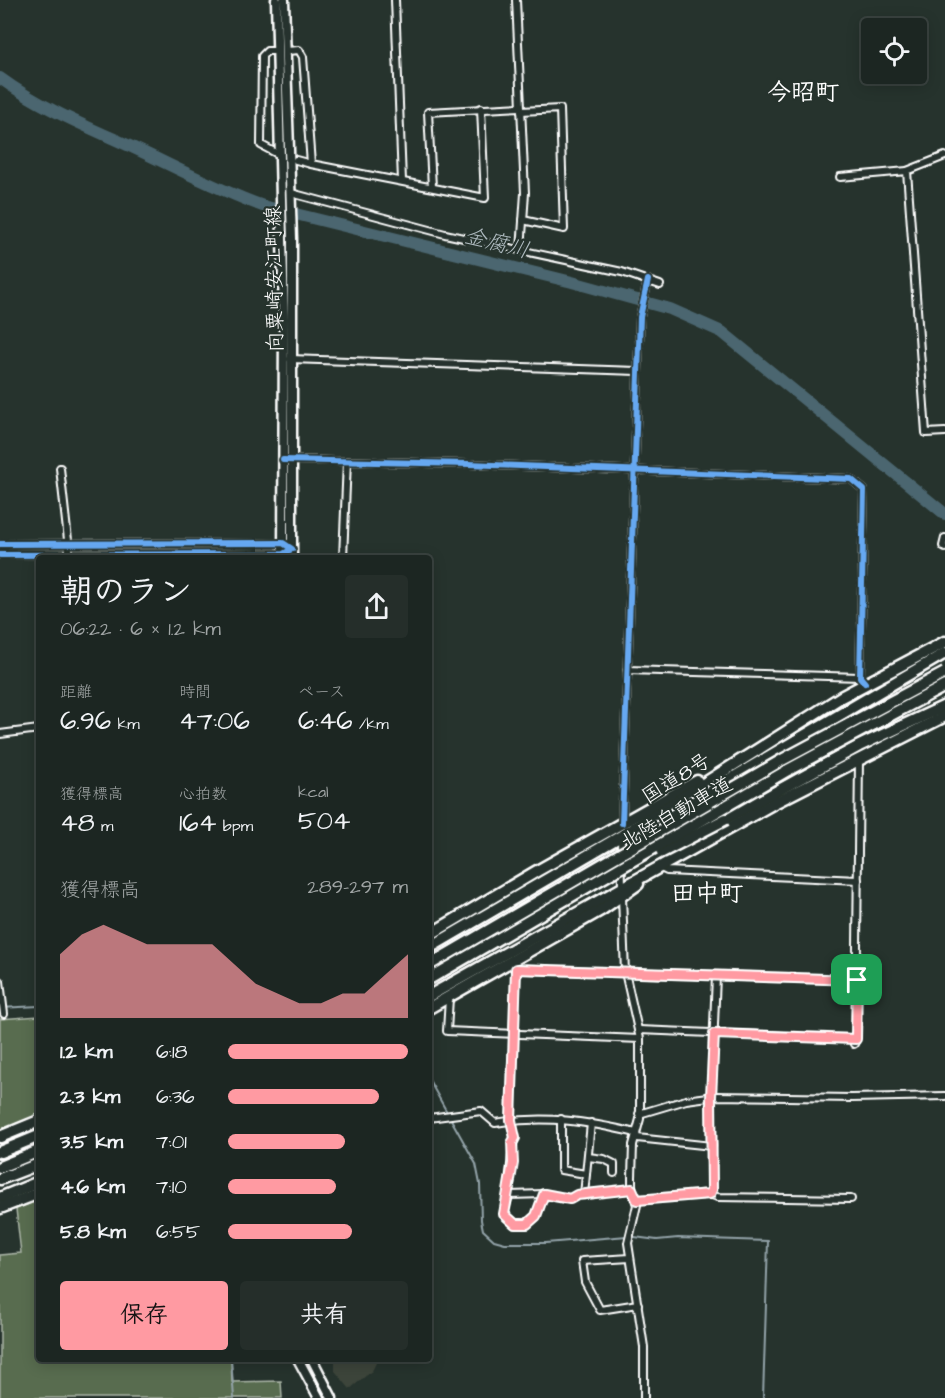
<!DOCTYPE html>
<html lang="ja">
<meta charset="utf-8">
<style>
:root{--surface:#1c2622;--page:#252e2a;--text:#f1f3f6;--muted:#a0a5a5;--line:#3a4340;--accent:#ff9aa2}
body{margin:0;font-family:"Architects Daughter","Klee One",sans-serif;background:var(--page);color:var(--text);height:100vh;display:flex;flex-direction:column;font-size:22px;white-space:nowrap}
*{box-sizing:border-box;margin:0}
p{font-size:20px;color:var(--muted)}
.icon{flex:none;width:33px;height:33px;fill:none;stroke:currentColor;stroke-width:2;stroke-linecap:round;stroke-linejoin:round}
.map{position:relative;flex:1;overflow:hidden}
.details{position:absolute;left:36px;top:555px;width:396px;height:807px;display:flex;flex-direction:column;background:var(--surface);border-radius:6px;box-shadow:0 3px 15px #0003,0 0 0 2px var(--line)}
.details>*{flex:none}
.buttons{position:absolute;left:861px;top:18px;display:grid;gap:12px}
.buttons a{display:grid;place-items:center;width:66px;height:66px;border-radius:6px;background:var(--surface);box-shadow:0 3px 15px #0003,0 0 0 2px var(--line);font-size:30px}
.pin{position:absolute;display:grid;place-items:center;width:51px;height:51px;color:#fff;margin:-26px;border-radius:12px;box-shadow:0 3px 9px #0006}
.round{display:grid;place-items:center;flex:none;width:63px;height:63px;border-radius:6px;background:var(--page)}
.overview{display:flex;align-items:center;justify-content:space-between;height:102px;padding:0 24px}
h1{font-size:33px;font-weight:600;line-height:45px}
.stats{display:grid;grid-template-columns:repeat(3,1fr);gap:9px;height:102px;padding:6px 24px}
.stats div{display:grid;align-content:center}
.stats b{font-size:26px;font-weight:600}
.stats small{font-size:16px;font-weight:400}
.stats p{font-size:16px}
.chart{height:168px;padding:12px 24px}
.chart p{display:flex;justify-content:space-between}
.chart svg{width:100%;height:108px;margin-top:6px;fill:var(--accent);opacity:.7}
.primary-button{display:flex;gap:12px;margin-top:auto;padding:12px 24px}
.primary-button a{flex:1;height:69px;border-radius:6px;background:var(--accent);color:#111;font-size:24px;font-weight:600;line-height:69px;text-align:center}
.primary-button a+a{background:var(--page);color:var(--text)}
ul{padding:0 24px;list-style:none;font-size:20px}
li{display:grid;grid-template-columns:96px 72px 1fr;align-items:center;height:45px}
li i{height:15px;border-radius:8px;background:var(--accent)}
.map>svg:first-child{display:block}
.built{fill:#3c443a}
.green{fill:#586c50;stroke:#acb6a8;stroke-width:1.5}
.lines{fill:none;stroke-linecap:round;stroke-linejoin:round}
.stream{stroke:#93a3a9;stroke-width:2}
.river{stroke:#4b6670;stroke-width:12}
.street-casing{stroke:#fff;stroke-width:10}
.secondary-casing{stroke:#fff;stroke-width:13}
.highway-casing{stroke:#fff;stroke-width:15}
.street{stroke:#26332d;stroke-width:6}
.secondary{stroke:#26332d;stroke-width:8}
.highway{stroke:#26332d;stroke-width:10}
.highway-bridge-casing{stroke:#fff;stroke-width:15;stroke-linecap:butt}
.highway-bridge{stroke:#26332d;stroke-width:10}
.cycleway-casing{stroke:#26332d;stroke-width:10}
.cycleway{stroke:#66a8f1;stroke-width:6}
.route-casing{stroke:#fff;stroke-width:12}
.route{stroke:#ff9aa2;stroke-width:8}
.labels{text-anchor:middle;stroke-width:4.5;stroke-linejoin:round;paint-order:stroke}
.street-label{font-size:21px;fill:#fff;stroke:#26332d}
.water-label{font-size:22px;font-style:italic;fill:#aebabf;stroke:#26332d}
.quarter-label{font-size:24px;font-weight:bold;fill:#fff;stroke:#26332d}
</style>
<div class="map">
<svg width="945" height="1398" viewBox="0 0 945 1398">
<rect width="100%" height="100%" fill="#26332d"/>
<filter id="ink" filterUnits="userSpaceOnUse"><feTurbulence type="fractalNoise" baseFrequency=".0167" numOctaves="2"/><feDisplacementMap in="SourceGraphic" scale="12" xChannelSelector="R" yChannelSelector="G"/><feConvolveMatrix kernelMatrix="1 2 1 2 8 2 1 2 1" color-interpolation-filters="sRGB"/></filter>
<g filter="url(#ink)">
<polygon class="built" points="335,1359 421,1359 421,1362 377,1361 372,1371 350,1389 335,1371"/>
<g class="green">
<polygon points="39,1016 39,1115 0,1130 0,1019"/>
<polygon points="39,1200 39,1359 231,1359 232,1382 281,1381 282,1398 0,1398 0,1255 21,1253 16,1209"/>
</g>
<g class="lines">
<g class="stream">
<polyline points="0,1008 39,1006"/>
<polyline points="429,1080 476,1164 480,1184 481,1220 483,1230 494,1240 505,1243 546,1243 627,1236 657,1240 678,1238 768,1241 763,1398"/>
<polyline points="231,1359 234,1398"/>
</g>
<path class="river" d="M0 78C41 108 88 127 134 148 177 168 218 190 263 206L572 282 670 309 722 332 945 514"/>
<g class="street-casing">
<g id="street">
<polyline points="395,0 402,181"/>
<polyline points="516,0 525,193 521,250"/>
<polyline points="287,51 299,50 303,57 311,164 485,198 481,108"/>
<polyline points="521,111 560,109 564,229 523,220"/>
<polyline points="276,153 261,145 262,56 267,51 277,51"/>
<polyline points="296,160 311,164"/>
<polyline points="907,171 926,433 945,432"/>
<polyline points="840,177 907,171 945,156"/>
<polyline points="432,187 428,112 520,107"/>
<polyline points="291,193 445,234 622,272 660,285"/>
<polyline points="290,359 637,371"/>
<polyline points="290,460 469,464 851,479 864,490 860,677 865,683"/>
<polyline points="60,468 70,558"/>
<polyline points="945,538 943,546 945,548"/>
<polyline points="0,544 283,543 292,549 283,554 0,555"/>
<polyline points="343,558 347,461"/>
<polyline points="627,670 860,677"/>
<polyline points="0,734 39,729"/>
<polyline points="622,823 640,317 648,280"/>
<polyline points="621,837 622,887"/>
<polyline points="659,867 667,871 858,880"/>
<polyline points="622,897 625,972 640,1039 640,1119 633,1145 632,1177 632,1189 637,1205 628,1243 644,1347 644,1398"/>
<polyline points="513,967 516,969 857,980"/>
<path d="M516 969 511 1120 515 1138C511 1144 510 1184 509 1195L544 1194 570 1199 577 1195 632 1189"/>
<polyline points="0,981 4,1014"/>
<polyline points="449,998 447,1031 640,1039"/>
<polyline points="639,1030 856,1039"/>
<polyline points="854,1044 856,1039 859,759"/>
<polyline points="639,1114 686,1100 716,1096 852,1098 945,1096"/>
<path d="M429 1118 481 1111 495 1123C546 1115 586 1121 636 1133L637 1138 712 1146"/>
<polyline points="561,1119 561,1170 586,1174"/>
<polyline points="588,1157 604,1159 614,1164 614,1173"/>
<polyline points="710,1194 717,1197 851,1199"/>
<polyline points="509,1195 504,1214 515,1224 527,1224 536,1216 544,1194"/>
<polyline points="584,1195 591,1123"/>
<polyline points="637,1200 710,1194 712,1190 711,1097 716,976"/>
<polyline points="630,1258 582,1261 585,1282 600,1310 638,1304"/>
</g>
</g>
<g class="secondary-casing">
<g id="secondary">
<polyline points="276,0 284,318 283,558"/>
<polyline points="284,0 292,239 292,558"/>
<polyline points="298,1359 319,1398"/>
<polyline points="312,1359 332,1398"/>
</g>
</g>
<g class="highway-casing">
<g id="highway">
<polyline points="722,784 945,653"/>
<polyline points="726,819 859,746 945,706"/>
<polyline points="429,935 537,871 697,781"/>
<polyline points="429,948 621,836 841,697 945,642"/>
<polyline points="429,996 776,802 945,716"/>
<polyline points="429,1008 601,910 638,884"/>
<polyline points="0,1137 39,1121"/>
<polyline points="0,1152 39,1136"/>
<polyline points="0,1167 39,1151"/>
<polyline points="0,1179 39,1164"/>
<polyline points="0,1198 39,1182"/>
<polyline points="0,1208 39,1193"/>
</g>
</g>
<use href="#street" class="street"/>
<use href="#secondary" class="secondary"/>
<use href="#highway" class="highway"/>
<g class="highway-bridge-casing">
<g id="highway-bridge">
<polyline points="664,821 722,784"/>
<polyline points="662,852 726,819"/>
<polyline points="429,965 782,760 945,673"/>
<polyline points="429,979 788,770 945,686"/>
</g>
</g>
<use href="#highway-bridge" class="highway-bridge"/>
<g class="cycleway-casing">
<g id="cycleway">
<polyline points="283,460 469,464 851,479 864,490 860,677 865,683"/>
<polyline points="0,544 283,543 292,549 283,554 0,555"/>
<polyline points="622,823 640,317 648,280"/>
</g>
</g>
<use href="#cycleway" class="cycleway"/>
</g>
</g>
<g class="lines" filter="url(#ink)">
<g class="route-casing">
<polygon id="route" points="516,969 857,980 856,1039 714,1034 711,1097 712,1190 710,1194 637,1200 632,1189 577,1195 570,1199 544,1194 536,1216 527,1224 515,1224 504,1214 513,1163 512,1143 515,1138 511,1120"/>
</g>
<use href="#route" class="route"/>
</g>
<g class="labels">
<g class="street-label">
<text transform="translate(274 279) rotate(-91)" y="7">向粟崎安江町線</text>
<text transform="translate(676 778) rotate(-32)" y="7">国道8号</text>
<text transform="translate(676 813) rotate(-30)" y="7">北陸自動車道</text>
</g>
<g class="water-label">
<text transform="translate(497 242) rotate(14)" y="8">金腐川</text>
</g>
<g class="quarter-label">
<text x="803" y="100">今昭町</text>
<text x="707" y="901">田中町</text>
</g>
</g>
</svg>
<div class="buttons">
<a><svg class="icon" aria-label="locate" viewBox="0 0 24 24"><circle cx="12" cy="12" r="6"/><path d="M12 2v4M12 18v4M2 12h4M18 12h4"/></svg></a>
</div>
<div class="pin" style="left:857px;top:980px;background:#1e9e55"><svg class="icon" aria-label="arrive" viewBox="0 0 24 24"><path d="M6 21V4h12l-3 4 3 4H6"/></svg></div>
<section class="details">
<div class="overview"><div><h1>朝のラン</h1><p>06:22 · 6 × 1.2 km</p></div><a class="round"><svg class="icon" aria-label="share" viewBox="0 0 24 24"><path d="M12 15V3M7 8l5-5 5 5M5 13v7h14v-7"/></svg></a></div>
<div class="stats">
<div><p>距離</p><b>6.96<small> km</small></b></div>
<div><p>時間</p><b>47:06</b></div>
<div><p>ペース</p><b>6:46<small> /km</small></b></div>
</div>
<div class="stats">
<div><p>獲得標高</p><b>48<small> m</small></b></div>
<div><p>心拍数</p><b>164<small> bpm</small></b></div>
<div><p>kcal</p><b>504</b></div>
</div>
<div class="chart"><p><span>獲得標高</span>289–297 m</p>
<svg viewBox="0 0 160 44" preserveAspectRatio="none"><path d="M0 44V18L10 10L20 6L30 10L40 14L50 14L60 14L70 14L80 22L90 30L100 34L110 38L120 38L130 34L140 34L150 26L160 18V44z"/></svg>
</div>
<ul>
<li><b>1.2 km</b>6:18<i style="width:100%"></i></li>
<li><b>2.3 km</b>6:36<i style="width:84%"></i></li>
<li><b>3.5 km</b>7:01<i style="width:65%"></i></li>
<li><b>4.6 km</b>7:10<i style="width:60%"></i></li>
<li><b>5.8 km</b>6:55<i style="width:69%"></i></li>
</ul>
<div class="primary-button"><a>保存</a><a>共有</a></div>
</section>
</div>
